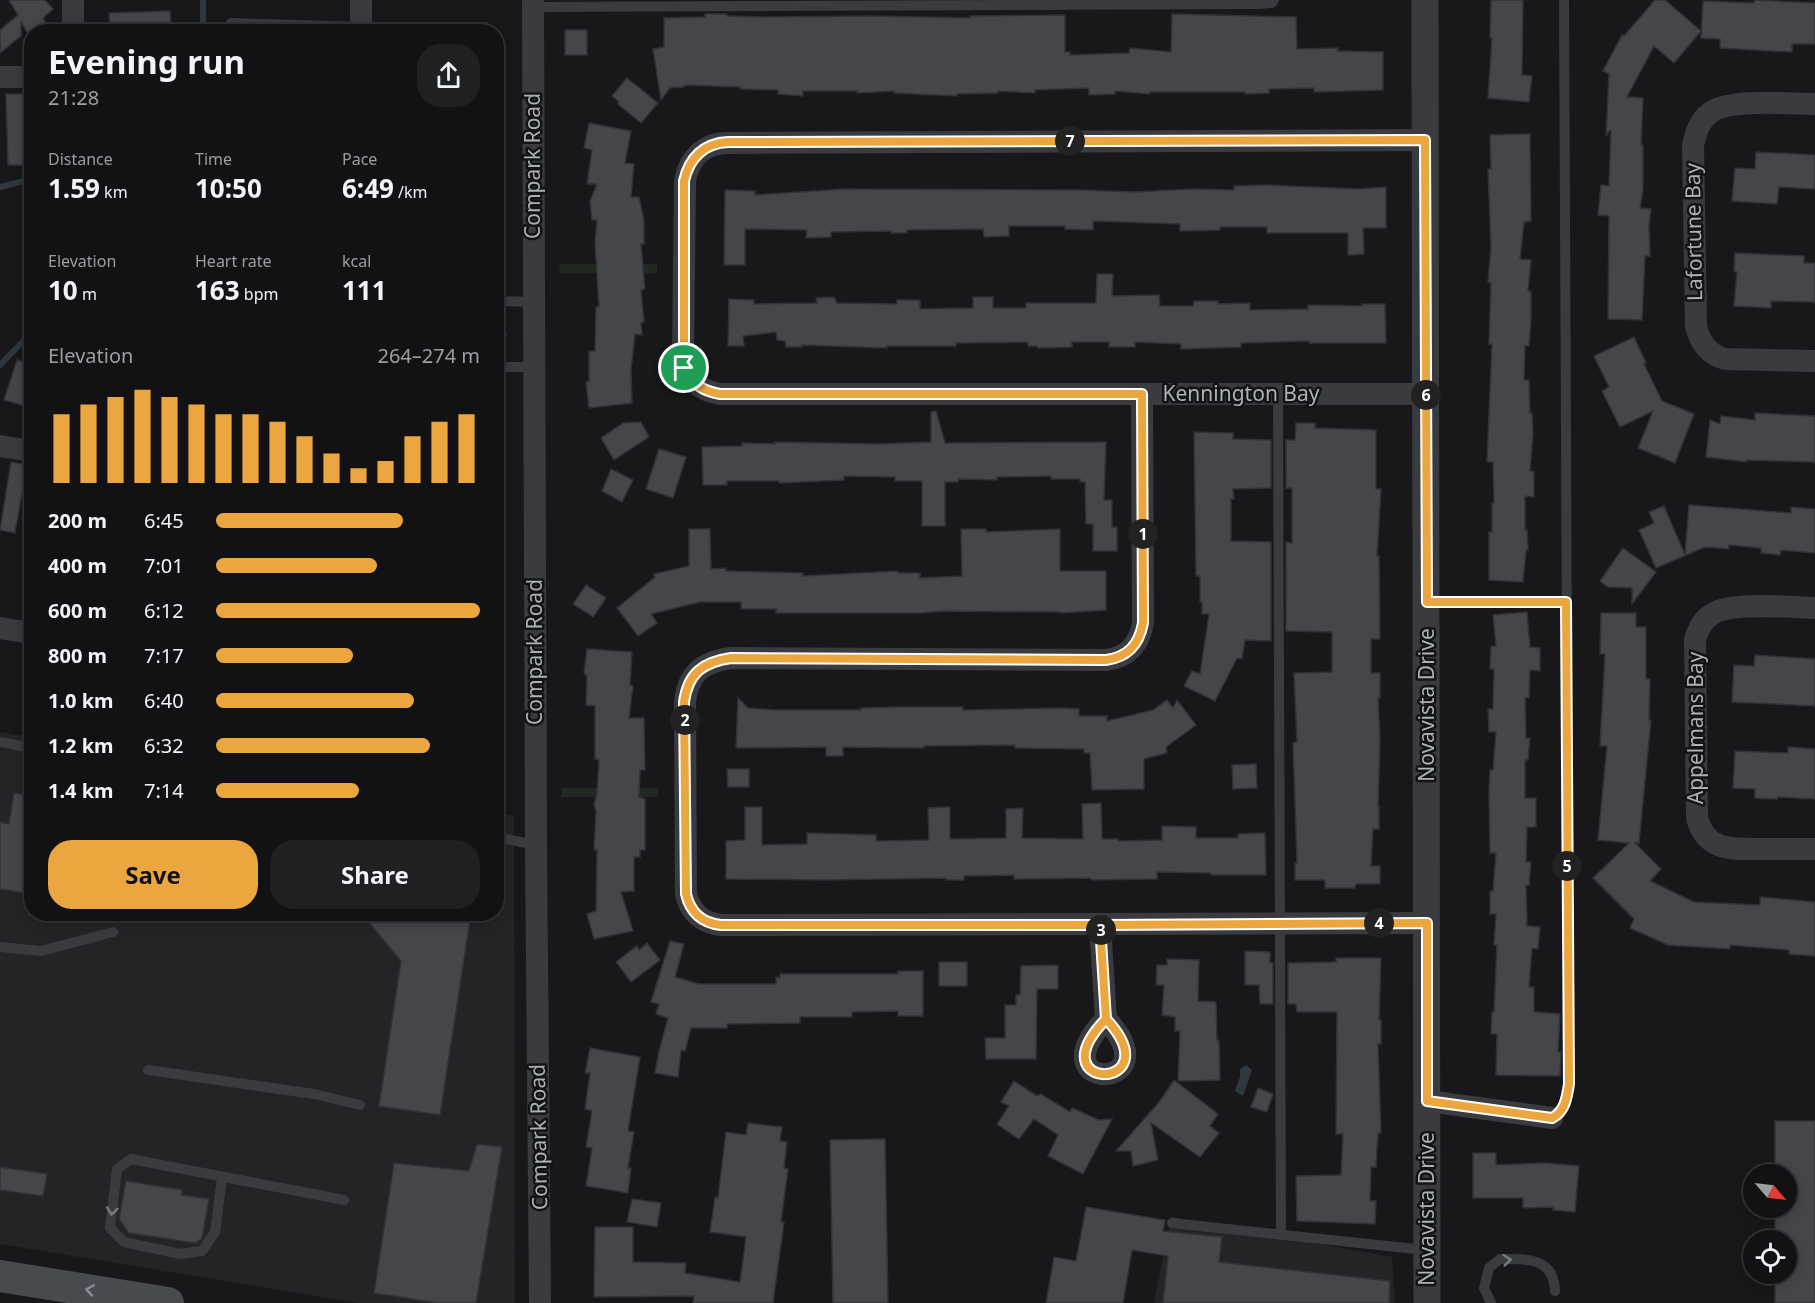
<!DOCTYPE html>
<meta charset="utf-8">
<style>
:root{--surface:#121214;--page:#1f2022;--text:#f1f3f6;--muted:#9c9ea0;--line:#313234;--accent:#eca63f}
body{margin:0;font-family:"Noto Sans",sans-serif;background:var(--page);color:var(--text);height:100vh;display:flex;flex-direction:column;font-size:22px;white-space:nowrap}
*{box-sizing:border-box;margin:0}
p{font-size:20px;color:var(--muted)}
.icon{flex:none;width:33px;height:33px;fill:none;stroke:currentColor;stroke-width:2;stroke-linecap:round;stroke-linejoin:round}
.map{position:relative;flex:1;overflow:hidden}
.panel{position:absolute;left:24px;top:24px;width:480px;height:897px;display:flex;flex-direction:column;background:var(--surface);border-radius:24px;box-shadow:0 3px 15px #0003,0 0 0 2px var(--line)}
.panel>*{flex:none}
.needle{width:39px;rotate:118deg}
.fabs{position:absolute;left:1743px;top:1164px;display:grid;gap:12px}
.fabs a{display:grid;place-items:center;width:54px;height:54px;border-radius:50%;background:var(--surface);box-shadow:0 3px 15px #0003,0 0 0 2px var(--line);font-size:30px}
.pin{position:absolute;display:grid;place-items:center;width:51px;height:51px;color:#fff;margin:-26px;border:3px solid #fff;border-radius:50%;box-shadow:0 2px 6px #0007}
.km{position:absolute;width:30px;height:30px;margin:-15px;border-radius:50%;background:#222;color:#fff;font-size:16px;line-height:30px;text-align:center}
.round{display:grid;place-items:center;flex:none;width:63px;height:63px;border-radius:24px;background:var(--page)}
.overview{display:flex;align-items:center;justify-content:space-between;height:102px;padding:0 24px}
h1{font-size:33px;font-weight:700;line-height:45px}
.stats{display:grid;grid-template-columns:repeat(3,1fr);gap:9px;height:102px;padding:6px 24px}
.stats div{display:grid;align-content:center}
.stats b{font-size:26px;font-weight:700}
.stats small{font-size:16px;font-weight:400}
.stats p{font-size:16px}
.chart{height:168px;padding:12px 24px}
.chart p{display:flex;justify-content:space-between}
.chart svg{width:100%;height:108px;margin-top:6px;stroke:var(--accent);stroke-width:6}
.cta{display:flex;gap:12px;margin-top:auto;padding:12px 24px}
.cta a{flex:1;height:69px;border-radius:24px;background:var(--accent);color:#111;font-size:24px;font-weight:700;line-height:69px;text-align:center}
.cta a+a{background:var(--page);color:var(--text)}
ul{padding:0 24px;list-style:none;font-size:20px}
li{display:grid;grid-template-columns:96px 72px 1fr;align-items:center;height:45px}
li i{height:15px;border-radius:8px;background:var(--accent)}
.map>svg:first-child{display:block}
.built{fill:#242427}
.green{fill:#202821}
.water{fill:#2e383e}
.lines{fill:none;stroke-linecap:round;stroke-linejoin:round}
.stream{stroke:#2e383e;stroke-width:6}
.building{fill:#45464a;stroke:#323236;stroke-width:1.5}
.service{stroke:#393b3f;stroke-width:10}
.minor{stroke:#393b3f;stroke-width:22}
.tertiary{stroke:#393b3f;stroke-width:27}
.secondary{stroke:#474a4f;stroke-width:32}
.oneway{stroke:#787b82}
.oneway2{stroke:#888c94}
.route-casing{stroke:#fff;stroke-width:12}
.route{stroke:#eca63f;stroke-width:8}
.labels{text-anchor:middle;stroke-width:5;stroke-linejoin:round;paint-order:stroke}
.street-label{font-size:21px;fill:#abb0b9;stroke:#131315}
</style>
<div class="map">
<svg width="1815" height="1303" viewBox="0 0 1815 1303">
<rect width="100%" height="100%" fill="#18181a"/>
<g class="built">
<polygon points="0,732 31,737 32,914 496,914 497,813 514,816 515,1303 358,1303 0,1244"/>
<polygon points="1171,1217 1392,1257 1395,1303 1154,1303"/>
</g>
<g class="green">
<polygon points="559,264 657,264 657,273 560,273"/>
<rect x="561" y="788" width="97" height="9"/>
</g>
<polygon class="water" points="1246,1065 1252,1070 1243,1096 1235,1091 1240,1077 1240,1069"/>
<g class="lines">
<g class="stream">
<polyline points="203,0 203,32"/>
<polyline points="0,187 32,179"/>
<polyline points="496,334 504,335"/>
<polyline points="0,365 32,332"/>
</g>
</g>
<g class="building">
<polygon points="9,0 45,0 53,9 43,18 51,32 27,32 21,21 21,36 0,53 0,30 18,15"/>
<polygon points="1491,0 1523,0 1522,75 1532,76 1529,102 1488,98 1492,38 1490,38"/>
<polygon points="1655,0 1665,0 1701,31 1674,63 1654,46 1627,97 1643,98 1641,145 1643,145 1643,189 1640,208 1651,209 1649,225 1650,256 1645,256 1642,320 1608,319 1609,216 1598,215 1601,185 1609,186 1611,131 1609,131 1606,136 1609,74 1603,71 1622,35 1624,36"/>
<polygon points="1755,0 1815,3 1815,44 1792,44 1792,52 1772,51 1720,48 1720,39 1701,38 1703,1 1754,3"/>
<polygon points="170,11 171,27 110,30 109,13"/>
<polygon points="705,14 727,14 727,16 766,17 872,16 970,18 970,16 1065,15 1065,52 1070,52 1070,55 1129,53 1130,48 1171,52 1172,14 1296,17 1297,49 1338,48 1338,51 1383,52 1383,90 1314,92 1314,88 1269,89 1269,93 1245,94 1245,92 1150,92 1150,94 1115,91 1115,94 1089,95 1089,88 1035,90 1035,93 998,91 998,93 957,94 957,96 894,93 894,91 857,93 857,91 803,91 803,96 778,94 778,90 740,89 740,87 684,85 684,87 670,88 661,100 653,49 664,47 664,18 705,17"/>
<rect x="565" y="30" width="22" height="25"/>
<polygon points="627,78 658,103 641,123 618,104 619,102 612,96"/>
<polygon points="6,94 23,94 24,118 32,118 32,139 24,139 24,165 8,165"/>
<polygon points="589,123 631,131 625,163 634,164 631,197 639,197 644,220 644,244 641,244 645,289 641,290 644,322 641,323 642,335 635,334 631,370 632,403 589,408 586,382 589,381 589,351 595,351 596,307 599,307 595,242 597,220 592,220 590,201 597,184 587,184 592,150 584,148"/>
<polygon points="1530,134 1531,221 1524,222 1520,259 1531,260 1528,291 1531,291 1531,320 1529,346 1525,346 1524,380 1529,380 1530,413 1532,413 1533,434 1530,471 1534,472 1534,497 1525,496 1525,530 1527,530 1528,550 1526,550 1523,582 1489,580 1489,532 1492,532 1492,504 1494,503 1493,462 1487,462 1492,344 1489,344 1491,283 1488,282 1491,248 1488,169 1491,169 1490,135"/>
<polygon points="1756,152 1815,155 1815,189 1779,187 1777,204 1732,201 1735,168 1755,169"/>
<polygon points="1266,185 1359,189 1386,187 1386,228 1363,228 1364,254 1348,255 1348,233 1267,233 1267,227 1220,227 1220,230 1180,231 1180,224 1093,221 1093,230 1065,229 1065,226 1009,226 1009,236 984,237 983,229 907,230 907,233 891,233 891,231 831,232 831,237 806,238 807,230 745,229 745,265 724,265 725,190 755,191 755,195 844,189 1082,190 1134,192 1194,189 1234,190 1234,186"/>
<polygon points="1735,253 1804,256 1804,263 1815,263 1815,302 1771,301 1771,308 1734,306 1737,272 1734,271"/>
<polygon points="1097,274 1113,274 1112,296 1159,295 1160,306 1193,306 1194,301 1218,301 1218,304 1250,303 1250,310 1308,309 1308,305 1362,306 1362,304 1385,304 1386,343 1309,343 1309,341 1241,343 1241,347 1181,349 1181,344 1135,342 1135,347 1109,347 1109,342 1072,342 1072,347 1038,348 1037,346 1028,346 1028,342 956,343 956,346 887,346 887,348 802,345 802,347 786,347 785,341 777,340 776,332 743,336 744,346 728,346 729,299 754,300 754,304 817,303 816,298 834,297 837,303 897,304 897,300 920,300 920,309 973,308 973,297 993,297 993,308 1026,308 1026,303 1096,303"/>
<polygon points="1634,337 1646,363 1644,364 1662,401 1694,414 1675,463 1638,448 1653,411 1620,427 1602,391 1609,387 1594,356"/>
<polygon points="17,360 32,364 32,384 25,406 4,400"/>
<polygon points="936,411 945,443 1106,442 1104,500 1112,500 1112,527 1117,527 1117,551 1093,551 1093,524 1086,524 1085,482 1080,482 1080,479 1051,479 1051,476 997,477 997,480 958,479 958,482 945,482 945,526 922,526 922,481 895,481 895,477 844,476 844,480 779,483 779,481 727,481 727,485 703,485 702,447 742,446 742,443 775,444 775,442 881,444 931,442 931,412"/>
<polygon points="1755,413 1815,416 1815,462 1747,460 1747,462 1706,457 1710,420 1720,424 1721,416 1755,420"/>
<polygon points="641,422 649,437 614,460 601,438 623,423"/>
<polygon points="1296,423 1315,423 1315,428 1376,430 1376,489 1381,489 1377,556 1379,556 1380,639 1371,639 1371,673 1380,673 1380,698 1378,698 1380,739 1378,806 1379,806 1379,829 1373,829 1371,866 1380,866 1380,884 1356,884 1355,888 1325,888 1325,880 1295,880 1295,863 1297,863 1293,743 1297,742 1294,673 1332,672 1332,632 1286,631 1286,542 1292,543 1292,488 1286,488 1286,440 1295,440"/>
<polygon points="1194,432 1233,433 1233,439 1271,440 1271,488 1233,489 1234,499 1231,499 1231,541 1271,542 1271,641 1245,640 1242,659 1237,658 1215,701 1184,686 1192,671 1200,674 1209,614 1202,614 1202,602 1200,602 1200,576 1196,576"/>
<polygon points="659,449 686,457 673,498 646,489"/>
<polygon points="11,462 27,465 15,533 0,530"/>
<polygon points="611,469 633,480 622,502 602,491"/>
<polygon points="1689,505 1791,513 1791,507 1815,509 1815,553 1781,550 1780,555 1761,553 1761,548 1729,545 1729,549 1705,547 1656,568 1639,530 1654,523 1649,512 1664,506 1685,555"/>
<polygon points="689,529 710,529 711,569 726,568 726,571 803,573 803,576 898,571 898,573 920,573 920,578 962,576 961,529 986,529 986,532 1060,529 1060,571 1106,571 1106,610 1061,613 1060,612 944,611 920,613 776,613 776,609 741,609 741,602 700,602 651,614 657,623 638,636 617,608 655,577 654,574 689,566"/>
<polygon points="1623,548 1656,572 1632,604 1632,588 1608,587 1600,581"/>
<polygon points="586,585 606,598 593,617 573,604"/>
<polygon points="1527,612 1530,647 1540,648 1540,671 1530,670 1529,698 1525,698 1526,738 1530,738 1528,760 1525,760 1525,798 1536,798 1536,827 1527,827 1526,862 1531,862 1529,885 1526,885 1527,926 1540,927 1538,949 1532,948 1529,987 1534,987 1534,1012 1560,1014 1558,1052 1561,1052 1560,1076 1496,1075 1497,1034 1491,1034 1492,1012 1494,1012 1497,945 1494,945 1496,914 1490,914 1490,891 1493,891 1496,853 1490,853 1489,793 1490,770 1493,770 1496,732 1489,732 1488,709 1493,709 1494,669 1490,669 1491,646 1496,646 1493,615"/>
<polygon points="1601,613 1636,613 1636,627 1646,627 1646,679 1650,679 1649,720 1651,720 1639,843 1635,843 1661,869 1650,881 1694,902 1760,905 1760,897 1815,902 1815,956 1789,954 1789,950 1730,945 1730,949 1668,945 1630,928 1634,919 1593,878 1629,843 1598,840 1607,746 1600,746 1605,654 1600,654"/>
<polygon points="587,649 632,652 630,685 633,686 629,718 644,718 645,770 640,770 639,797 645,799 645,850 640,850 640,857 634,857 634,891 621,892 633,931 594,939 587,914 596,911 597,850 594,850 596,811 594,805 597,793 599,760 595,759 595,706 586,705 587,676 584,673"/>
<polygon points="1755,655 1815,659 1815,706 1732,702 1734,665 1754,666"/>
<polygon points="738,698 748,708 776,710 861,710 861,708 898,707 963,707 963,710 1065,708 1079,709 1079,716 1107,716 1107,721 1153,710 1167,700 1173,708 1177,700 1196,725 1166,747 1167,753 1144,759 1144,789 1092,790 1090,753 1084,753 1084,749 1015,748 1015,745 924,746 924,748 843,747 843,756 826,756 826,747 736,748"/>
<polygon points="1788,747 1815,749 1815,799 1778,797 1777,799 1755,798 1755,789 1733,788 1735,751 1788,753"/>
<polygon points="1256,764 1257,788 1233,789 1232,765"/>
<polygon points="727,769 749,769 749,787 728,787"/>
<polygon points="14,793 32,796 32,894 0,889 0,822 9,824"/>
<polygon points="1101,803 1102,839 1118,839 1118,841 1162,840 1162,826 1196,827 1196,838 1238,838 1238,834 1265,833 1266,875 1211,875 1211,873 1157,872 1157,879 1091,880 1091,878 1014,879 1014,875 964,876 964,880 946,880 946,878 825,880 726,879 726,841 745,840 745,807 762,807 762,845 807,844 807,833 876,835 876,841 929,840 928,808 950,807 950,839 1006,838 1006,809 1023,808 1022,838 1083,839 1082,804"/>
<polygon points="362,914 471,914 440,1115 379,1106 401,961"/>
<polygon points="670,941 684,944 675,977 699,984 776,984 776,977 780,978 780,974 898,974 898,971 923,971 923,1016 898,1016 898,1011 852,1012 852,1017 800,1017 800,1023 727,1024 727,1028 691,1028 685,1051 681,1050 678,1077 655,1073 659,1051 668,1018 656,1014 659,1004 651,1002"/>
<polygon points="647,943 660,960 631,982 616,962 637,946 639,950"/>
<polygon points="1245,951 1270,952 1270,963 1273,963 1273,1004 1260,1004 1259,985 1245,985"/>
<polygon points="1336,958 1381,958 1379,1020 1381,1020 1381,1044 1378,1044 1381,1133 1378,1133 1376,1167 1371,1167 1370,1201 1376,1201 1375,1224 1297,1221 1296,1176 1341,1175 1343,1134 1336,1134 1337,1012 1297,1012 1296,1004 1288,1004 1288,963 1336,962"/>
<polygon points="1167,959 1199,960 1198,1001 1216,1002 1217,1040 1219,1040 1220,1080 1178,1081 1180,1031 1175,1031 1175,1017 1162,1015 1164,985 1156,985 1157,965 1167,965"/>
<rect x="939" y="962" width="28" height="24"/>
<polygon points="1058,965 1058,989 1037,989 1036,1059 986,1059 985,1038 1005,1038 1005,1005 1016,1005 1016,995 1020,995 1021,966"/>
<polygon points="590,1048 640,1057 628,1131 634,1132 628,1168 631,1168 628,1193 586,1186 592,1148 586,1147 592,1111 585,1109 590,1073 585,1073"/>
<polygon points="1174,1080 1218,1114 1210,1126 1219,1133 1200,1157 1151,1123 1158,1160 1133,1166 1131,1151 1116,1151 1160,1101"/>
<polygon points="1014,1081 1037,1096 1041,1094 1070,1112 1072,1108 1099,1120 1112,1119 1083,1174 1048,1156 1058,1135 1034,1119 1019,1139 997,1124 1009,1106 1001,1102"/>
<polygon points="1258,1088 1273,1094 1267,1112 1251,1107"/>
<polygon points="1775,1121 1815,1121 1815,1303 1775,1303 1775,1274 1786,1274 1786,1240 1775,1240 1775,1208 1786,1208 1786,1174 1775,1174"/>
<polygon points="748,1123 782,1127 780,1141 787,1142 784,1168 788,1169 781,1222 784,1222 773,1303 693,1303 694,1296 594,1297 595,1227 633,1227 633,1262 686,1263 685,1273 740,1282 746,1237 710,1232 715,1197 718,1198 726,1132 746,1135"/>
<polygon points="885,1139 888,1303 833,1303 830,1140"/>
<polygon points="477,1144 502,1147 476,1303 438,1303 374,1293 394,1163 469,1171"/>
<polygon points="1473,1153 1496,1153 1496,1165 1545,1163 1579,1166 1575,1212 1553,1210 1553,1207 1523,1208 1523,1198 1473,1198"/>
<polygon points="0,1167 47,1174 43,1196 0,1190"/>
<polygon points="126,1181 182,1190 182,1195 209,1199 202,1238 195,1243 129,1233 119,1219"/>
<polygon points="632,1199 661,1203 657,1227 627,1222"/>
<polygon points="1086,1207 1165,1220 1163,1231 1222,1237 1219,1262 1390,1281 1389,1303 1163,1303 1168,1256 1132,1250 1123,1303 1046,1303 1054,1257 1076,1261"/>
</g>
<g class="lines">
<g class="service">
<polyline points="533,7 1259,4 1272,3 1274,0"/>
<polyline points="231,23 361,27 485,27"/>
<polyline points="496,301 533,302"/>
<polyline points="496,367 533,367"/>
<polyline points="1278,394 1281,1235"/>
<polyline points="1427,602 1566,602"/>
<polyline points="0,742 32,748"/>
<polyline points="496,837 536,845"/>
<polyline points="0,947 41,951 113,932"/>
<polyline points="148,1070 314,1094 360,1105"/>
<path d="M1552 1118C1565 1112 1567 1097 1569 1084L1564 0"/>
<polyline points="222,1178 215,1232 202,1251 180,1254 124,1242 110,1228 117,1169 131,1159 344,1200"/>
<polyline points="1172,1223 1425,1250"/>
<path d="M1491 1303 1484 1288 1489 1268 1500 1259C1526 1259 1554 1257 1555 1291"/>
</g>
<g class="minor">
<polyline points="533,0 536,845 540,1303"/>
<polyline points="73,32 73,0"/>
<polyline points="361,32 361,0"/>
<polyline points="0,77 32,77"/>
<path d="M1815 104C1791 104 1728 98 1710 113 1699 121 1696 133 1693 145L1696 326C1700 343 1708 354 1725 359L1815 361"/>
<path d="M1425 140 728 143C704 143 689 158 685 181L683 357C685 380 699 390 720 394H1426"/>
<path d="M1142 394 1143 623C1139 645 1128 657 1106 660L731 658C703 662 688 673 685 702L686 894C690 912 702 923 721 925L1427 923"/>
<polyline points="0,446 32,451"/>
<path d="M1815 608C1792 607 1732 602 1714 613 1703 619 1699 628 1695 639L1697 818C1706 852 1733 849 1762 849 1780 849 1797 849 1815 849"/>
<polyline points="0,628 32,633"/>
<path d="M1100 925 1106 1019C1034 1093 1174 1092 1106 1019"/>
<polyline points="1427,1101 1552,1118"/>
</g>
<polyline class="tertiary" points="1425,0 1427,1303"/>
<polyline class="secondary" points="0,1276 168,1303"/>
</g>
<defs><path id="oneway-chevron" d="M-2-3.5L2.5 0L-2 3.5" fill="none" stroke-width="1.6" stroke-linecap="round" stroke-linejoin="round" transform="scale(1.5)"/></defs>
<g class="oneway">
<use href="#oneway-chevron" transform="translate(112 1211) rotate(98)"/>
<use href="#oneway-chevron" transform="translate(1507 1260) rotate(-6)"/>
</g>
<use class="oneway2" href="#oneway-chevron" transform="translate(90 1290) rotate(-171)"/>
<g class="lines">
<g class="route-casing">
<path id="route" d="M684 368C693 384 702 391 720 394H1142L1143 623C1139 645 1128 657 1106 660L731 658C703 662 688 673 684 702L686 894C690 912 702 923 721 925H1100L1106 1019C1034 1093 1174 1092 1106 1019L1100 925 1427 923V1101L1552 1118C1565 1112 1567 1097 1569 1084L1566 602H1427L1425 140 728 142C704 143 689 158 684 181V368"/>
</g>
<use href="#route" class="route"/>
</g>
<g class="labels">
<g class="street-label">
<text transform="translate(533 166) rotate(-90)" y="7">Compark Road</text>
<text transform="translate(1694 232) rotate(-91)" y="7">Lafortune Bay</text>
<text x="1241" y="401">Kennington Bay</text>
<text transform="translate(535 652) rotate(-90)" y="7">Compark Road</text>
<text transform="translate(1427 705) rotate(-90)" y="7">Novavista Drive</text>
<text transform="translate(1696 728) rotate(-90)" y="7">Appelmans Bay</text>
<text transform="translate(539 1137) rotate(-91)" y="7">Compark Road</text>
<text transform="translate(1427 1209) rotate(-90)" y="7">Novavista Drive</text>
</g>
</g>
</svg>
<div class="fabs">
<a><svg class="needle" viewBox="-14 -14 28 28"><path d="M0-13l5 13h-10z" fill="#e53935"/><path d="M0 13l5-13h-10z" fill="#9c9ea0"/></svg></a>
<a><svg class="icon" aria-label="locate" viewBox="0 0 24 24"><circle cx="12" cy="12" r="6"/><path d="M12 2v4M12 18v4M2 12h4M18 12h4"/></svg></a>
</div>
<div class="pin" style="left:684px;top:368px;background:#1e9e55"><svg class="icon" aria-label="arrive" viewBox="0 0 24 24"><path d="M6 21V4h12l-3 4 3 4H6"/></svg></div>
<b class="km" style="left:1143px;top:534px">1</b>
<b class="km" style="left:685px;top:720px">2</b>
<b class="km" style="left:1101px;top:930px">3</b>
<b class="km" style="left:1379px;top:923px">4</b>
<b class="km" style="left:1567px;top:866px">5</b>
<b class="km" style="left:1426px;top:395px">6</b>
<b class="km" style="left:1070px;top:141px">7</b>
<section class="panel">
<div class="overview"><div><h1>Evening run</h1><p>21:28</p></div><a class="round"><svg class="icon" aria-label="share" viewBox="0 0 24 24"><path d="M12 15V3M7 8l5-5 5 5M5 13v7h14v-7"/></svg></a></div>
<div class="stats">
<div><p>Distance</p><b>1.59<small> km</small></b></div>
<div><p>Time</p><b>10:50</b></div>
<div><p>Pace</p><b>6:49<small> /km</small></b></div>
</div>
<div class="stats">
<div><p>Elevation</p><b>10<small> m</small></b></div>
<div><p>Heart rate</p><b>163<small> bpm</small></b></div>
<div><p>kcal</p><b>111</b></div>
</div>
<div class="chart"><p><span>Elevation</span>264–274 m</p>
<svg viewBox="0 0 160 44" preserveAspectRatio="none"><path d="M5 44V16M15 44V12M25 44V9M35 44V6M45 44V9M55 44V12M65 44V16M75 44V16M85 44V19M95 44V25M105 44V32M115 44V38M125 44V35M135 44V25M145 44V19M155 44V16"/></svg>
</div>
<ul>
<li><b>200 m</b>6:45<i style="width:71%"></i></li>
<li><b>400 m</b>7:01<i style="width:61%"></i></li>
<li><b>600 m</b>6:12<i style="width:100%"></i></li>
<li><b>800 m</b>7:17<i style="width:52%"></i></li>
<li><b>1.0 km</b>6:40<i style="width:75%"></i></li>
<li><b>1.2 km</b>6:32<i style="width:81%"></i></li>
<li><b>1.4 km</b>7:14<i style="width:54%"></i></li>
</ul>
<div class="cta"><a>Save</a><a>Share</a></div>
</section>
</div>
